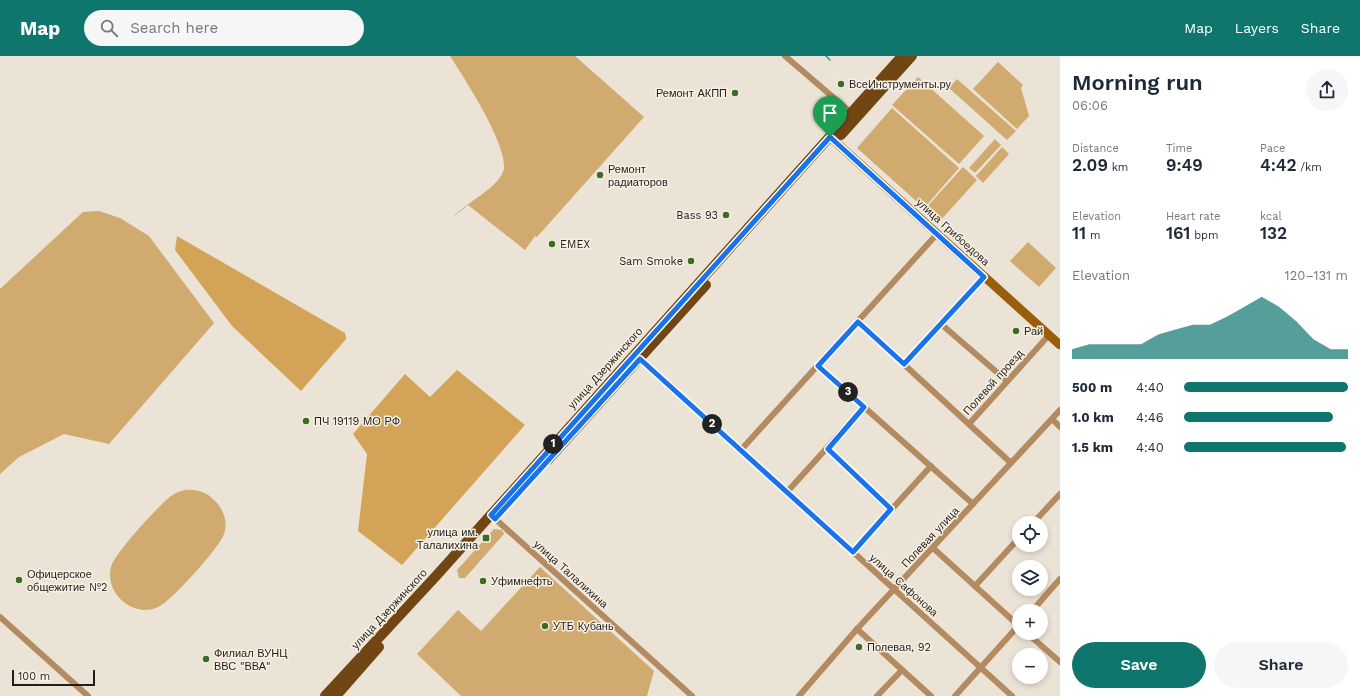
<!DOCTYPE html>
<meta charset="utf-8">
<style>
:root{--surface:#fff;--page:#f6f6f7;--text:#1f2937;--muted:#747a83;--accent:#0f766e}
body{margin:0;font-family:"Work Sans",sans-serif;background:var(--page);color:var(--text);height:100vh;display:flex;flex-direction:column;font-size:15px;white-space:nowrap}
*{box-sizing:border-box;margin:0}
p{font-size:13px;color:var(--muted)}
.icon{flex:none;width:22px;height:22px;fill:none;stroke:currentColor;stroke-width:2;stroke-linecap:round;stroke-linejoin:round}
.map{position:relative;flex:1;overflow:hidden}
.side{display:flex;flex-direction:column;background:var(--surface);width:300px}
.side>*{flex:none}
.fabs{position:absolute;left:1012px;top:460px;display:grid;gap:8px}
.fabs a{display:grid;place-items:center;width:36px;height:36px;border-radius:50%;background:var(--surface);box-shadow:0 2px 6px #0003;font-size:20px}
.scale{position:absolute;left:12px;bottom:10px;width:83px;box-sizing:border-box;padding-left:4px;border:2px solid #211e1a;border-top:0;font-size:11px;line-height:14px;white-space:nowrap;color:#211e1a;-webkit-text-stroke:3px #f8f0e3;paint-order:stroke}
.pin{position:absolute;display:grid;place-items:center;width:34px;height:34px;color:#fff;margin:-41px -17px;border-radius:50% 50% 50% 0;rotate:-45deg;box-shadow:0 0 4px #0007}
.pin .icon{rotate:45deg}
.km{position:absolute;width:20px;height:20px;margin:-10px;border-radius:50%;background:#222;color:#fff;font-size:11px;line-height:20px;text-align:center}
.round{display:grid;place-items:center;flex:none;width:42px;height:42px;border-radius:21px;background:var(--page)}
.head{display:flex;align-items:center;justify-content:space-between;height:68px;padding:0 12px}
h1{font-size:22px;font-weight:600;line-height:30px}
.stats{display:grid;grid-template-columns:repeat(3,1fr);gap:6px;height:68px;padding:4px 12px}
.stats div{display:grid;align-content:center}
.stats b{font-size:17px;font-weight:600}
.stats small{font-size:11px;font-weight:400}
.stats p{font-size:11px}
.chart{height:112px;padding:8px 12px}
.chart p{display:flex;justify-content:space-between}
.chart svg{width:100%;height:72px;margin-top:4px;fill:var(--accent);opacity:.7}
.cta{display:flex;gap:8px;margin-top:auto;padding:8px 12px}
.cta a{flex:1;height:46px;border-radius:24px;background:var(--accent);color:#fff;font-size:16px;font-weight:600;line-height:46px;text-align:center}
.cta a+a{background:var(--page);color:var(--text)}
ul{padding:0 12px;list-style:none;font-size:13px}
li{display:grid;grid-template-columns:64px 48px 1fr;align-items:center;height:30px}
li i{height:10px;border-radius:5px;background:var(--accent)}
header{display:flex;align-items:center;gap:24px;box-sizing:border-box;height:56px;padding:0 20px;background:var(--accent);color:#fff}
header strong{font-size:19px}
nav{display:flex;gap:22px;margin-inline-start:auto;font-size:14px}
.search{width:280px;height:36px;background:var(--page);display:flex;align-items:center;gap:10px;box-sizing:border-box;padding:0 14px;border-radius:22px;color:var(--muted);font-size:15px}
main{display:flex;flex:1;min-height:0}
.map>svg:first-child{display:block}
.green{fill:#d0aa6e}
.forest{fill:#d3a458}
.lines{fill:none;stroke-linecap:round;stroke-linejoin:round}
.stream{stroke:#3a95a4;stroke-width:1.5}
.street{stroke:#b48a60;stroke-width:6}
.secondary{stroke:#995d0b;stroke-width:9}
.primary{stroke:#714613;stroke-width:10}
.route-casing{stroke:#fff;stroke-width:8}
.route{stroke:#1a73e8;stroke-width:5}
.poi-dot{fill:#3e6a27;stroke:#f8f0e3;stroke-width:1.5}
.labels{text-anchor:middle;stroke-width:3;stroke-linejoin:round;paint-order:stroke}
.poi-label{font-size:11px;fill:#211e1a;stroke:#f8f0e3;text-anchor:start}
.street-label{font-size:11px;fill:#211e1a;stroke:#f8f0e3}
</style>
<header>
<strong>Map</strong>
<div class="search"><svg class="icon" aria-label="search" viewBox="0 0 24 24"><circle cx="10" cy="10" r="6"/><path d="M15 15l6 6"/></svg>Search here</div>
<nav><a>Map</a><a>Layers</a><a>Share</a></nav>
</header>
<main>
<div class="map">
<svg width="1060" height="640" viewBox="0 0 1060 640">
<rect width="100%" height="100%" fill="#ebe3d6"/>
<g class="green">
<path d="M450 0H575L644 61 537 181 535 180 525 194 468 149 453 161C466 147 496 133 503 116 512 95 463 20 450 0Z"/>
<polygon points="998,6 1023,29 1021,32 1029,60 1017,73 973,33"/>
<polygon points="918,21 984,80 959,108 892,49"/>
<polygon points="957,23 1016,75 1007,84 949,32"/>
<polygon points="892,52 959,112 924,152 857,92"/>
<polygon points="995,83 1001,89 975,117 969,112"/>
<polygon points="1002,91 1009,98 983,127 976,120"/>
<polygon points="963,111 977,124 939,166 925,153"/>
<polygon points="99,155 120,162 149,180 214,267 109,388 64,378 19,401 0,418 0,233 83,156"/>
<polygon points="1028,186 1056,212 1039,231 1010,205"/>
<path d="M185 434C197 433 207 436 215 445 224 454 228 466 224 478 220 491 172 544 160 550 135 564 104 538 111 511 114 498 159 449 171 440 175 437 180 435 185 434Z"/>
<polygon points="494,473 502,474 504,478 465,522 459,522 457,514"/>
<polygon points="540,511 654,615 647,640 461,640 417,598 458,554 481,575"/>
</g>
<g class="forest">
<polygon points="177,180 345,277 346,283 301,335 232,270 175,194"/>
<polygon points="457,314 525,369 402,509 358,475 367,398 353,378 405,318 430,341"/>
</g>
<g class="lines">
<polyline class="stream" points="826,0 830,4"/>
<g class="street">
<polyline points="785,0 848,54 850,58"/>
<polyline points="858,266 1011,407"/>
<polyline points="941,268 1007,325"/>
<polyline points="640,303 1012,640"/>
<polyline points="904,308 984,221"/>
<polyline points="818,310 973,448"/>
<polyline points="1052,363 1060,371"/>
<polyline points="969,368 1049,279"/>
<polyline points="828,393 891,453"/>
<polyline points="740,395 937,178"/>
<polyline points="787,436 864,351"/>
<polyline points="491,459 692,640"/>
<polyline points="1033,467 1060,438"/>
<polyline points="933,492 1019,570"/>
<polyline points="853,496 931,410"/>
<polyline points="975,530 1019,482"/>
<polyline points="1032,555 1060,523"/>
<polyline points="0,561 88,640"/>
<polyline points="857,573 931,640"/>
<polyline points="1027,577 1060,606"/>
<polyline points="799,640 857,573 1060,354"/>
<polyline points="877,640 902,614"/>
<polyline points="955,640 1019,569"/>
</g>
<polyline class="secondary" points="830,81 1060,289"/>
<g class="primary">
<polyline points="841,79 912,0"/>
<polyline points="548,404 706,229"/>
<polyline points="325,640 436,520 902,0"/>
<polyline points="336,640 379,591"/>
</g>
</g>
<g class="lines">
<g class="route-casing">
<polygon id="route" points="830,81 984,221 904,308 858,266 818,310 864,351 828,393 891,453 853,496 640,303 495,463 491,459"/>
</g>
<use href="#route" class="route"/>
</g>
<g class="poi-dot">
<circle cx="841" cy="28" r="4"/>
<circle cx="735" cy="37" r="4"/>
<circle cx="600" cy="119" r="4"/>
<circle cx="726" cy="159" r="4"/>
<circle cx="552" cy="188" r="4"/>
<circle cx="691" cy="205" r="4"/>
<circle cx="1016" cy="275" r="4"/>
<circle cx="306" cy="365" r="4"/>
<rect x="482" y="478" width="8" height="8" rx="2"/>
<circle cx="19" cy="524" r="4"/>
<circle cx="483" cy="525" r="4"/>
<circle cx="545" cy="570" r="4"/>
<circle cx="859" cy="591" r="4"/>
<circle cx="206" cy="603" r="4"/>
</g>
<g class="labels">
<g class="poi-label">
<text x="849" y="32">ВсеИнструменты.ру</text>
<text x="727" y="41" text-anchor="end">Ремонт АКПП</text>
<text x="608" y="117">Ремонт<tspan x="608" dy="13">радиаторов</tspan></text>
<text x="718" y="163" text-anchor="end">Bass 93</text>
<text x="560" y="192">EMEX</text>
<text x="683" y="209" text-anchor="end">Sam Smoke</text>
<text x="1024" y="279">Рай</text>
<text x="314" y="369">ПЧ 19119 МО РФ</text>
<text x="478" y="480" text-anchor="end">улица им.<tspan x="478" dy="13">Талалихина</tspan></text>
<text x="27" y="522">Офицерское<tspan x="27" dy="13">общежитие №2</tspan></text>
<text x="491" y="529">Уфимнефть</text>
<text x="553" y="574">УТБ Кубань</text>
<text x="867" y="595">Полевая, 92</text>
<text x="214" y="601">Филиал ВУНЦ<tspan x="214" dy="13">ВВС "ВВА"</tspan></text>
</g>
<g class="street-label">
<text transform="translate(953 176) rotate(42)" y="4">улица Грибоедова</text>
<text transform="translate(605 312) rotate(-48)" y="4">улица Дзержинского</text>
<text transform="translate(993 326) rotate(-48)" y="4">Полевой проезд</text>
<text transform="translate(930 481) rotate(-47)" y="4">Полевая улица</text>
<text transform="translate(571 518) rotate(42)" y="4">улица Талалихина</text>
<text transform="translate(904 529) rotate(42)" y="4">улица Сафонова</text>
<text transform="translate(389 553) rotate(-47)" y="4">улица Дзержинского</text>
</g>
</g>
</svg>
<div class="fabs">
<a><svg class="icon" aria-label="locate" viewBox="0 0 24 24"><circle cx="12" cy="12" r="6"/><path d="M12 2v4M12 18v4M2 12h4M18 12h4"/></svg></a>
<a><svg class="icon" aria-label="layers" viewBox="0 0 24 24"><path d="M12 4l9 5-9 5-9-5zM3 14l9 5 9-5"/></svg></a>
<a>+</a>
<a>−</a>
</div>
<div class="scale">100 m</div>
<div class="pin" style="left:830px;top:81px;background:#1e9e55"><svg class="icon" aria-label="arrive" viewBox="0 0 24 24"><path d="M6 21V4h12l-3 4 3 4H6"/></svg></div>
<b class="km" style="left:553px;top:388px">1</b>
<b class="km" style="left:712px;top:368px">2</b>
<b class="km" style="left:848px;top:336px">3</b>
</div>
<section class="side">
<div class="head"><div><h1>Morning run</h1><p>06:06</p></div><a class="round"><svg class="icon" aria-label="share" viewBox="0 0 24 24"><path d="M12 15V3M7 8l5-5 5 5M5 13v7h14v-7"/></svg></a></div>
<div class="stats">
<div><p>Distance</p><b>2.09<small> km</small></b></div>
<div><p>Time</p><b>9:49</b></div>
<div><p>Pace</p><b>4:42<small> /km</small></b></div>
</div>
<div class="stats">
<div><p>Elevation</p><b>11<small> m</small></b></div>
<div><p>Heart rate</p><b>161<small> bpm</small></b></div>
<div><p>kcal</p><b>132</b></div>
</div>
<div class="chart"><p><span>Elevation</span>120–131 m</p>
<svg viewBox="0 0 160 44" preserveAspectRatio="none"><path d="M0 44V38L10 35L20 35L30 35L40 35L50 29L60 26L70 23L80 23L90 18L100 12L110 6L120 12L130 21L140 32L150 38L160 38V44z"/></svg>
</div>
<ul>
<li><b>500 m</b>4:40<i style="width:100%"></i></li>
<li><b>1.0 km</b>4:46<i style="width:91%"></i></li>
<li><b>1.5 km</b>4:40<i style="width:99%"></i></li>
</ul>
<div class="cta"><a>Save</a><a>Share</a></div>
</section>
</main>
